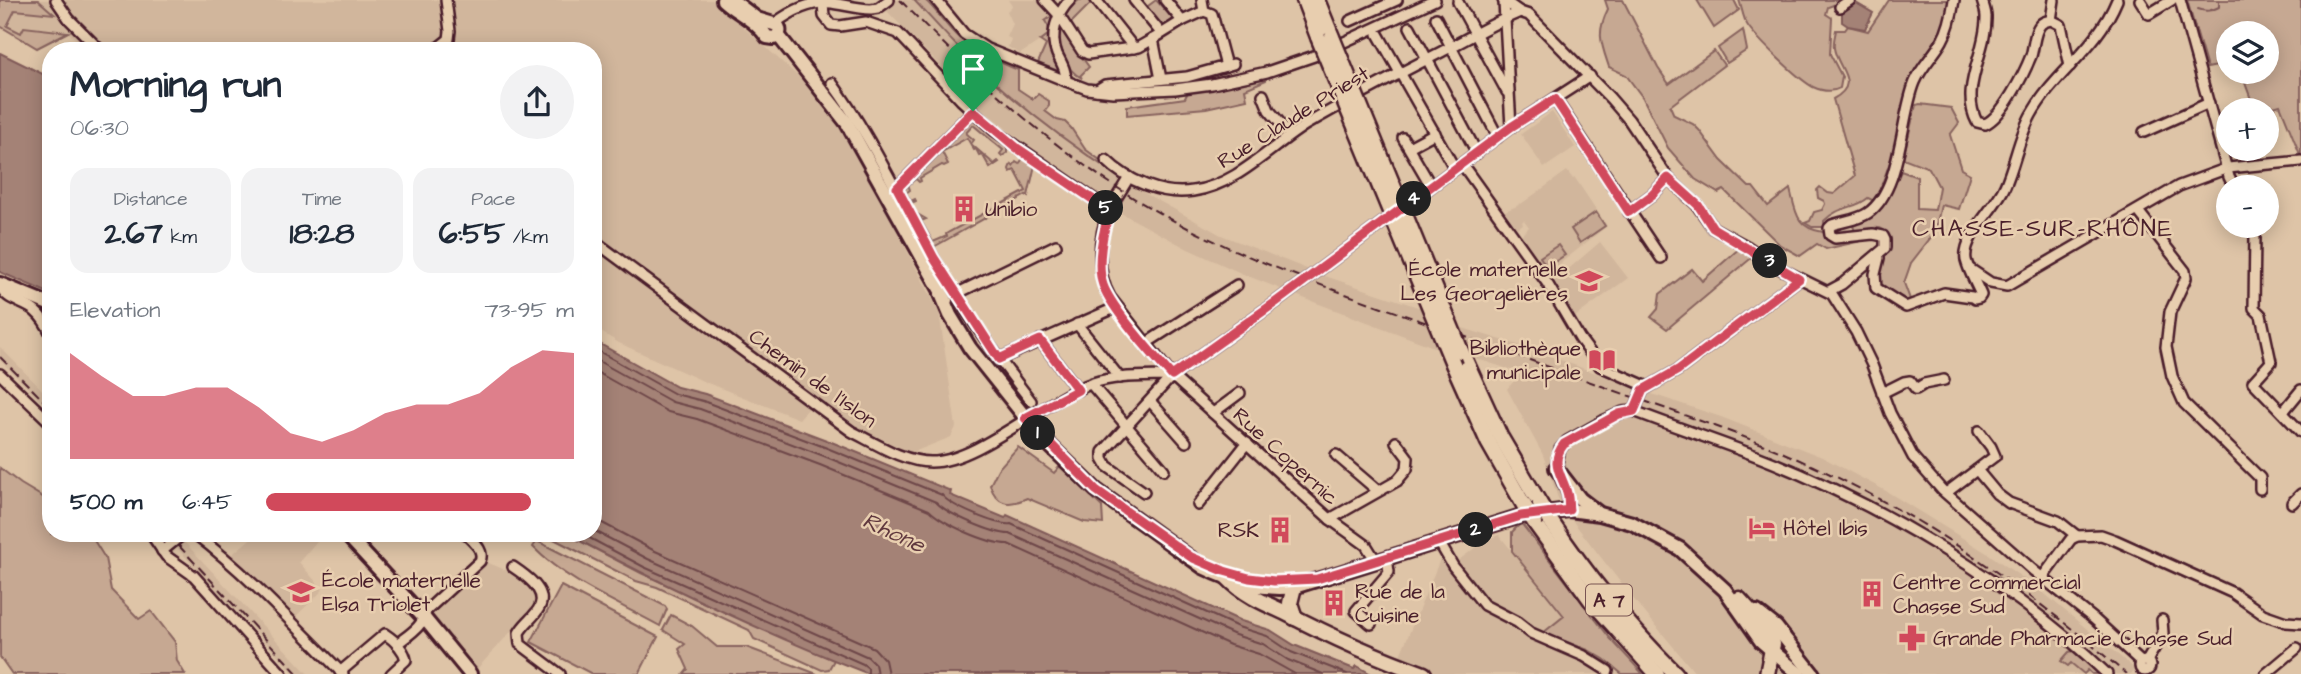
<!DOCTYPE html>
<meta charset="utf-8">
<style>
:root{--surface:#fff;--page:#f2f2f3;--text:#1f2937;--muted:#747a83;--accent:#d1495b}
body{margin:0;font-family:"Architects Daughter",sans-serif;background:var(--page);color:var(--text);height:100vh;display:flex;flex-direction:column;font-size:26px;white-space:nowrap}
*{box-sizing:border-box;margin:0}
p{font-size:23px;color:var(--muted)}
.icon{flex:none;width:38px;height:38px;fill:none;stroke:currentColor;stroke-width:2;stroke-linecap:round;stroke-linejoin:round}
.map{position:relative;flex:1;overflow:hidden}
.side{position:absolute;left:42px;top:42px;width:560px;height:500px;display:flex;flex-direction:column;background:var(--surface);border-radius:28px;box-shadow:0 4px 18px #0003}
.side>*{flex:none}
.controls{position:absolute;left:2216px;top:21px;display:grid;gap:14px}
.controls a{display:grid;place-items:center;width:63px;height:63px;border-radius:50%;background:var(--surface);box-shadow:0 4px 18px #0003;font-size:35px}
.pin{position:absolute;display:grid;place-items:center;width:60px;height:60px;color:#fff;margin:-72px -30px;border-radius:50% 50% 50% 0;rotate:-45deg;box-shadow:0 0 7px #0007}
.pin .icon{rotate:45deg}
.km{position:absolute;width:35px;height:35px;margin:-18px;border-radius:50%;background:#222;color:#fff;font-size:19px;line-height:35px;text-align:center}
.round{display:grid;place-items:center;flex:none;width:74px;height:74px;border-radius:37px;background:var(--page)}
.summary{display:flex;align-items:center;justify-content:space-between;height:119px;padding:0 28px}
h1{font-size:38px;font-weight:700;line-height:52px}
.metrics{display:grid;grid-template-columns:repeat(3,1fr);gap:10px;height:119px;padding:7px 28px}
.metrics div{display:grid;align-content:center;border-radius:18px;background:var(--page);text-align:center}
.metrics b{font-size:30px;font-weight:700}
.metrics small{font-size:19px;font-weight:400}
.metrics p{font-size:19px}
.chart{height:196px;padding:14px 28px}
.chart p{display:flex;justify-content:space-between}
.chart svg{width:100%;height:126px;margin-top:7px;fill:var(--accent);opacity:.7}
ul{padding:0 28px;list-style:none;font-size:23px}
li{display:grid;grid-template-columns:112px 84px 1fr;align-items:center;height:52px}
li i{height:18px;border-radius:9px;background:var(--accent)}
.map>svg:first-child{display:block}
.built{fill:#d1b69c}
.green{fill:#c6a892;stroke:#88645e;stroke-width:2}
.water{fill:#a48276;stroke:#805a58;stroke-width:2}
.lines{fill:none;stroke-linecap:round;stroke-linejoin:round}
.shore{stroke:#6e4749;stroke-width:2}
.stream{stroke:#805a58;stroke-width:2}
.minor-casing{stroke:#4a1f2b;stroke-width:14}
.major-casing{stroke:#4a1f2b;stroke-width:18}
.highway-casing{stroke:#4a1f2b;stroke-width:19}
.minor{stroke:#e8ceaf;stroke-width:9}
.major{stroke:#e8ceaf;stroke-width:12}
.highway{stroke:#e8ceaf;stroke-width:14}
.rail{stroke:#4a1f2b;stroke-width:2;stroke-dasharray:10 5;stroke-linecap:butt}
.highway-bridge-casing{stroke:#4a1f2b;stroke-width:19;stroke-linecap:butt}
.highway-bridge{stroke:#e8ceaf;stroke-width:14}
.route-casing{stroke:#fff;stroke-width:14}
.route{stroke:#d1495b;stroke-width:9}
.labels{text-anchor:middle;stroke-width:5;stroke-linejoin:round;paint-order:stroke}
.shield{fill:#e8ceaf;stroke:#795453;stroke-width:2}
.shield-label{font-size:19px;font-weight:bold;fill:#4a1f2b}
.street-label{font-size:21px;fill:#4a1f2b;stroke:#e8ceaf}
.poi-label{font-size:21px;fill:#4a1f2b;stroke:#e8ceaf;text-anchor:start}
.water-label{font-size:23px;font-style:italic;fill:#60383e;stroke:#e8ceaf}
.quarter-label{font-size:24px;letter-spacing:2px;fill:#4a1f2b;stroke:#e8ceaf}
</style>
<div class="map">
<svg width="2301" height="674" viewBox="0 0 2301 674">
<rect width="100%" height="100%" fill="#dec4a7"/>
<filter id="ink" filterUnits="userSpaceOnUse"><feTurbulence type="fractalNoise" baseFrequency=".0143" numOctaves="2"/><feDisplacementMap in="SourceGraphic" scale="14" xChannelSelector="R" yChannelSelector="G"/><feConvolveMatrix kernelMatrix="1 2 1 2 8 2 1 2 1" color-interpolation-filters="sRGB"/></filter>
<g filter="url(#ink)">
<g class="built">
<polygon points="0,0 713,0 821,97 860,160 939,312 956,427 951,437 911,453 858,427 818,398 799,419 705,382 619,343 593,327 593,51 70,51 78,42 68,32 20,33 0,19"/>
<polygon points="895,0 914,0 966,55 1016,99 1084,154 1139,190 1221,235 1322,275 1421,308 1439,349 1298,296 1295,290 1286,291 1243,274 1188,249 1121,213 1120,206 1111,200 1103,202 1045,160 983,110 884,8"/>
<polygon points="1008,0 1038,0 1051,17 1045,21 1049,35 1020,54 1008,47 1011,39 1007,37 1013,24 1007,11 1012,6"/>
<polygon points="1552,112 1575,147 1544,168 1521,134"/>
<polygon points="1567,171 1573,179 1575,178 1607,226 1547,274 1520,236 1529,227 1524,220 1522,222 1523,224 1517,228 1505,211 1517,206 1520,203 1521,204"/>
<polygon points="1600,242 1628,278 1575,317 1551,284"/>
<polygon points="1459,327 1531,349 1652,394 1721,417 1822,457 1886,491 1990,555 2040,590 2135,669 2131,674 1772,674 1761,658 1757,674 1696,674 1631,596 1575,524 1558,498 1543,455 1507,389 1521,373 1471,357"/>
<polygon points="0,347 51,399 51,412 0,360"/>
<polygon points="164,534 177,534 308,674 295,674"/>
<polygon points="256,534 323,534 299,562 323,590 293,619 229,557"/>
<polygon points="1499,535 1565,616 1543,633 1588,650 1604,659 1622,674 1439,674 1398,660 1441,557 1448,565 1455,563 1484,541"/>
<polygon points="484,561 510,572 535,594 534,606 477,669 431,613"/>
</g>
<g class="green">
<polygon points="0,0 38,0 54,14 15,10 7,26 21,33 24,27 68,32 37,48 0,26"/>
<path d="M914 0H925C938 11 946 27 959 38 976 53 997 61 1018 70V89L1033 99 1038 94 1049 101V106L1045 111 1057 120 1065 122 1071 128 1085 149 1122 176 1121 178C1066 142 1012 101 966 55 948 38 931 18 914 0Z"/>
<polygon points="1079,0 1094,0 1070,24 1069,27 1062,15 1070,5 1074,4"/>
<polygon points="1156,0 1173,19 1162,29 1144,9"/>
<path d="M1605 0H1623L1658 68 1669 84 1714 51 1724 65 1670 106 1674 115 1693 124 1699 130 1721 160 1749 187H1753L1768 206 1790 189C1796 213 1796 228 1823 232 1831 247 1850 240 1864 238L1866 240 1826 249 1817 244 1800 256 1780 245 1724 190 1718 193 1695 179 1668 148 1643 98 1626 75 1609 67C1601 43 1596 33 1608 9Z"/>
<polygon points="1697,0 1734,0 1739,10 1714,28"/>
<path d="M1739 0H1839V3L1828 7 1826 14 1832 18 1830 54 1842 77 1840 88C1831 93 1822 91 1813 87 1798 79 1758 40 1748 26 1743 19 1742 8 1739 0Z"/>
<path d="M1889 0H1951L1947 24 1917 69 1912 80 1897 143 1879 192 1874 201 1868 198C1854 210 1839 205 1824 221V227H1812L1805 223 1810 221 1814 212 1822 210 1825 204 1824 201 1818 198 1817 190 1820 187 1828 193 1834 194 1855 176 1833 99C1862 83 1837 69 1834 48 1833 42 1835 36 1836 30H1845L1848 26 1868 31Z"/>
<polygon points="2187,0 2301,0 2301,157 2280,105 2264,110 2255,110 2241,72 2266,72 2266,33 2228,33 2228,64 2207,68"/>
<polygon points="1052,16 1060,70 1058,71 1038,63 1046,45 1040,41 1049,34 1048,26 1045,21"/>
<path d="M1060 27 1089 67 1080 76 1082 78C1064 70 1058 45 1060 27Z"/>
<polygon points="1743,30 1747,50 1727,63 1718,48"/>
<polygon points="1266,78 1266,80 1245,89 1247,99 1206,108 1127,115 1127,106 1185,98 1188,92"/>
<path d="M1920 104 1951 108 1959 123 1950 135 1961 169 1970 174 1959 209 1941 205 1935 232 1911 263 1904 283 1911 302 1906 303 1878 286 1882 256 1891 242C1883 219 1871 230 1855 231L1853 226C1884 211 1887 201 1901 171L1917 177V209L1935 210 1939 187 1929 168 1903 158 1916 105Z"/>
<polygon points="973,117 1007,145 1007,153 1002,156 1000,154 1003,150 973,125 966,133 974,140 971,144 994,164 998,161 999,162 990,168 982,154 979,155 976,149 974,150 967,138 942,152 948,164 944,166 942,165 920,178 921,181 919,182 916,179 908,184 910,190 906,193 911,201 915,199 916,201 909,204 902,191 904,186"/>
<polygon points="1024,157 1035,165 1028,196 1026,195 932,248 918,222 922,220 919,215 926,219 921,221 933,242 947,236 946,234 949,232 1026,191 1015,170 1010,172 1009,169 1011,164 1013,166 1016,162 1019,164"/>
<polygon points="1596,212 1605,226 1580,243 1571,229"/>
<polygon points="1558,245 1565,255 1547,267 1540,257"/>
<polygon points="1741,247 1755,255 1667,329 1651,317 1658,309 1660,294 1692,269 1702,281"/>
<path d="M1018 447 1054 473 1060 466 1102 507 1103 524 1084 522 1027 498C1010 506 997 506 990 485L998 469Z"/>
<polygon points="0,468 21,484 51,502 51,534 90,534 105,558 111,590 139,619 151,611 175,642 177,661 185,674 12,674 0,657"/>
<polygon points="1521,523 1610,638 1643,674 1622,674 1604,659 1588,650 1543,633 1564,616 1512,551 1512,532"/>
<polygon points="544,534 567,534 641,573 834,660 829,669 822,670 754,639 749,630 657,587 636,581"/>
<path d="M537 541 665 606 667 609 660 626C617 602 568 583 533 547Z"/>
<polygon points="561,586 658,637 639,674 592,674 531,642"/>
<polygon points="671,615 692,626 717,647 746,647 817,674 684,674 688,669 679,649 685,644 663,630"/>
<polygon points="2073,651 2078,653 2101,674 2092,674 2088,670 2084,674 2071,663 2068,666 2061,661 2069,652"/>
</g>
<g class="water">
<polygon points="1856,3 1873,13 1865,29 1848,26 1842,22 1842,10"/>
<polygon points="0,53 51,78 51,294 0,272"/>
<path d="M593 340 677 387 705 394 829 441 951 491 950 495 1005 518 1007 515 1241 621 1270 630 1294 645 1354 669 1357 666 1371 674H869C766 634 665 586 567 534H593Z"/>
</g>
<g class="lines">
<g class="shore">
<path d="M593 348 675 394 703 401 827 448 942 495C950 506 997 526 1011 524L1238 627 1267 636 1291 652 1347 674"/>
<path d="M593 358 672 402 700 409 824 456 936 502C947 514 993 534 1010 534L1235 635 1263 644 1288 660 1323 674"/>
<path d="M593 370 668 412 697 419 820 465 929 510C943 524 988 544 1008 544L1230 645 1259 654 1295 674"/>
<polyline points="593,518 653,550 874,648 885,660 888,674"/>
<polyline points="593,530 648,559 868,657 875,664 877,674"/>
<polyline points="582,534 644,567 863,664 868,668 868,674"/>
</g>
<path class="stream" d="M2198 9C2206 12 2211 11 2219 7V0"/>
<g class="minor-casing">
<g id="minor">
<polyline points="56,0 69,19 101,51"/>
<polyline points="936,0 964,34 987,49 1066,81 1087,89 1113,92 1175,89 1212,84 1267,72 1314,56 1435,0"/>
<polyline points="1045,0 1058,14 1082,51 1088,54 1139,47 1153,39"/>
<polyline points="1096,0 1134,48"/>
<polyline points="1134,0 1161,33"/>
<polyline points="1165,0 1182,21"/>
<polyline points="1202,0 1204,11 1212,14 1226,66"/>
<polyline points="1503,0 1520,12 1529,15 1610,98 1629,120 1668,178 1697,205 1713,228 1748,247 1781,269 1832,294 1856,332 1872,365 1890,413 1913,457 1942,490 2034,571 2094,619 2141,662"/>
<path d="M1982 0C1983 5 1986 11 1986 17 1987 52 1959 88 1977 122L1985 124C2002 117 2024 74 2031 56 2034 46 2034 31 2041 24 2044 21 2047 21 2051 20L2061 25 2070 66"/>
<polyline points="2140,0 2149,14 2172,0"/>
<polyline points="2180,0 2229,177 2234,187"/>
<polyline points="1458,2 1507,92"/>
<polyline points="1504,2 1511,127"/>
<polyline points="823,3 824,16 831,25 840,26 866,22 898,33 961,100 995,131 1110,210"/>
<polyline points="1840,7 1850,0"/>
<polyline points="1436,18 1498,137"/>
<polyline points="2051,20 2054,0"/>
<polyline points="1350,21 1397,0"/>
<path d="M775 23C792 11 810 1 832 3 845 5 858 9 871 9L878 8 889 0"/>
<polyline points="1410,27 1477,153"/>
<polyline points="1378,34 1455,169"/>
<polyline points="434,51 449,39 450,31 446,0"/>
<polyline points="1161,79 1153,39 1182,21 1204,11"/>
<path d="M1066 81C1066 70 1062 64 1057 54 1049 35 1057 13 1070 0"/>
<path d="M832 83C873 139 900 201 934 259 963 309 996 356 1031 401"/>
<polyline points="1097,90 1105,85 1187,77 1233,64"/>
<polyline points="1263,95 1269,110 1290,135"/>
<polyline points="1555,99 1661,258"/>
<polyline points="2144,132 2209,103"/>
<polyline points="1403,138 1431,186"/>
<polyline points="1409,147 1435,133"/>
<path d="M1106 160C1127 181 1163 196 1193 191 1237 185 1271 146 1307 124 1351 98 1398 74 1443 51 1469 38 1493 23 1520 12"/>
<polyline points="1462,164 1547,283 1580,339 1600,366 1648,387"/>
<path d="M1129 177C1123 188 1115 199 1109 211 1098 236 1096 273 1110 297L1172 376 1330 519 1366 545 1376 561"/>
<polyline points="897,188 973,111"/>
<polyline points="2138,211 2185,271 2186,278 2170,312 2166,347 2172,376 2184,403 2260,478 2260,489"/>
<polyline points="1629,212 1652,195 1668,178"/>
<polyline points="2251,226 2255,234 2254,308 2261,315 2271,362 2253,382 2301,432"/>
<path d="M593 240 851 431C875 443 903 462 931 462 978 462 1043 400 1093 383 1117 375 1146 377 1172 376"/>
<path d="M1878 255 1879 258 1875 274 1876 288 1906 307 1944 293 1972 297 1975 299 1979 298 1981 295C1976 283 1969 272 1966 260 1962 236 1996 208 2005 186 2015 164 2019 137 2031 115 2055 72 2097 49 2117 0"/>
<polyline points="1970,269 1991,283 2007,286 2179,186 2228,168 2301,161"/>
<path d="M0 284C4 301 23 301 35 311 42 317 47 325 51 334"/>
<path d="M1829 291 1842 284 1885 248V240L1883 236 1873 234 1835 238 1830 235 1829 228 1832 225C1844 221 1858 220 1868 213 1902 189 1900 118 1915 82 1921 67 1934 55 1942 41 1949 29 1952 14 1954 0"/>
<polyline points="956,294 1056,245"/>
<polyline points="1077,324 1120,378"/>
<polyline points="1040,340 1078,390"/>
<polyline points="1145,344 1237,285"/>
<polyline points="999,359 1117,307"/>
<polyline points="0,374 51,423"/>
<polyline points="1091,384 1164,470"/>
<polyline points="1882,393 1904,382 1910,381 1916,389 1924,384 1944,380"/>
<polyline points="1150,401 1186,442"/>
<polyline points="1634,411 1643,390 1678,370 1799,279"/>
<polyline points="2283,412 2301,390"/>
<polyline points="1213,413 1240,393"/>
<polyline points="1336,455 1378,491"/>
<polyline points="1977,470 1997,494 2009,503 2058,521 2077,536"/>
<polyline points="1144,492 1107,466 1103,459 1103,452 1172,376 1276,302 1511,127 1590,76"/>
<polyline points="1946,493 1995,456 1991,447 1979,431"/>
<polyline points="2292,503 2301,494"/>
<polyline points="1198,505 1247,443"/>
<path d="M1569 510 1568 495 1556 468 1560 449 1567 441 1603 421 1623 412 1634 411C1675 427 1718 441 1759 457 1882 505 2012 583 2107 674"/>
<polyline points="1330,519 1397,481 1407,469 1408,458 1396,442"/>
<polyline points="151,534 166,556 194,576 282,674"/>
<path d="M195 534C249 575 295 626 343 674"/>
<polyline points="1439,542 1453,566 1484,605 1517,622 1531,633 1584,656 1608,671"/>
<polyline points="162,551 183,534"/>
<path d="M513 567C525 575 547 590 540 606 536 616 524 623 519 633L520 644 560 674"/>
<polyline points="2042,578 2071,539 2077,536 2101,535 2115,540 2233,593 2263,614 2286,622 2301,623"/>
<polyline points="1371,624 1356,611 1389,572 1387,558"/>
<path d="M397 644C408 635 424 626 426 611L480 561C485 550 473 542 466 534"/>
<circle cx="2145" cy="666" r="5"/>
<polyline points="2147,661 2163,633 2162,620"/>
<path d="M340 672 385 634C394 640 404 649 406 660L391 674"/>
<polyline points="2266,674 2297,648"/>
</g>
</g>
<g class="major-casing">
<g id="major">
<path d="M723 0C737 13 757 21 767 37L774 38C780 35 781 30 777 25L757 19 732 0"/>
<polyline points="778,35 847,123 946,300"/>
<polyline points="0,284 51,305"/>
<path d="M941 294 950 315 970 348 1041 437 1096 490 1203 567C1232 581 1261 591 1294 587L1521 516 1569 510 1600 514 1632 523 1680 549 1725 590 1761 641 1799 674"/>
<polyline points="1556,468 1580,499 1597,512"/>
<polyline points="346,534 425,619 470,674"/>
<polyline points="1757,612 1776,627 1813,674"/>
</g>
</g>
<g class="highway-casing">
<g id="highway">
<polyline points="1304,0 1318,37"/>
<polyline points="1317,0 1332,37"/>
<polyline points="1461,351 1500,436 1540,504"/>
<polyline points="1454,366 1488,442 1525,507"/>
<path d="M1550 520C1587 576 1629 627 1676 674"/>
<polyline points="1535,523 1590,599 1657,674"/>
<path d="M1228 578C1243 594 1264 603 1284 612 1330 636 1376 657 1424 674"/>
<polyline points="1294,587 1290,603 1295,618"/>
<polyline points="1739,599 1771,634 1773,644 1767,674"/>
</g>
</g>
<use href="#minor" class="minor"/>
<use href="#major" class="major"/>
<use href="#highway" class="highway"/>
<g class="rail">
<path d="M900 0C980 81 1062 160 1163 215 1238 256 1319 285 1399 313 1475 340 1551 368 1627 395 1689 417 1753 438 1813 466 1929 519 2030 591 2126 674"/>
<polyline points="0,357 51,408"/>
<polyline points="168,534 298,674"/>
</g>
<g class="highway-bridge-casing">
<g id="highway-bridge">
<polyline points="1318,37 1454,366"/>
<polyline points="1332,37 1461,351"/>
<polyline points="1540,504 1550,520"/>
<polyline points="1525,507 1535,523"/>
</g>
</g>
<use href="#highway-bridge" class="highway-bridge"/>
</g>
</g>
<g class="lines" filter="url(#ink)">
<g class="route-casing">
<path id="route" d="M1555 99 1629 212 1652 195 1668 178 1698 205 1713 228 1799 279 1678 370 1643 390 1634 411 1619 414 1564 444C1549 463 1562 474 1567 493 1569 498 1568 505 1569 510L1521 516 1317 579 1274 581 1249 578 1224 571 1191 557 1096 490 1025 418 1078 390 1040 340 999 359 934 258 897 188 973 111 1017 148 1110 211C1103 230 1096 265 1103 285 1112 310 1154 356 1172 376L1276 302 1511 127Z"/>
</g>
<use href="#route" class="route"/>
</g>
<defs>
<g id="building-bare" transform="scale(2.1)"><path d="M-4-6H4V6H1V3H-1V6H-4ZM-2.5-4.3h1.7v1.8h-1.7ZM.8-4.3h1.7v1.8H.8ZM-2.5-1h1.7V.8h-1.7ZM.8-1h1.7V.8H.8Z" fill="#d1495b" stroke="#e8ceaf" stroke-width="2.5" paint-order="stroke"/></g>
<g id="school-bare" transform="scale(2.1)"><path d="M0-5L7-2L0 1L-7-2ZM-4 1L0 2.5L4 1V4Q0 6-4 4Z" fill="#d1495b" stroke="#e8ceaf" stroke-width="2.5" paint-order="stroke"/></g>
<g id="library-bare" transform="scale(2.1)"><path d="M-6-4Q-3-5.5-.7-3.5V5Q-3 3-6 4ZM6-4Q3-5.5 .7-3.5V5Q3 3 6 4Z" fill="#d1495b" stroke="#e8ceaf" stroke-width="2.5" paint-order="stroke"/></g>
<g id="hotel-bare" transform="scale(2.1)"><path d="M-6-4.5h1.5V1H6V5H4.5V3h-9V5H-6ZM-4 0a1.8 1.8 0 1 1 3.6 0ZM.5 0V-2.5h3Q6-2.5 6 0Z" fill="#d1495b" stroke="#e8ceaf" stroke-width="2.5" paint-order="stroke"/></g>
<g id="pharmacy-bare" transform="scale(2.1)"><path d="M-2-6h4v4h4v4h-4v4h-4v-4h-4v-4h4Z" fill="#d1495b" stroke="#e8ceaf" stroke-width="2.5" paint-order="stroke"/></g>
</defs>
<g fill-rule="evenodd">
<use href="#building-bare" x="964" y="209"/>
<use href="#school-bare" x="1589" y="281"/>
<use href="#library-bare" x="1602" y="360"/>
<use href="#hotel-bare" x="1762" y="528"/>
<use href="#building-bare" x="1280" y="530"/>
<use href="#school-bare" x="301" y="592"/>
<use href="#building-bare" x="1872" y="594"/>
<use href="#building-bare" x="1334" y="603"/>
<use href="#pharmacy-bare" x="1912" y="638"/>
</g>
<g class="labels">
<rect class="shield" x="1586" y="584.5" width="46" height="31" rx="5"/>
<g class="shield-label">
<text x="1609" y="607">A 7</text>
</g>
<g class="street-label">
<text transform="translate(1293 117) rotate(-32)" y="7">Rue Claude Priest</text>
<text transform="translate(813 378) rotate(36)" y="7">Chemin de l'Islon</text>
<text transform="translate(1286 456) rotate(42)" y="7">Rue Copernic</text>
</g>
<g class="poi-label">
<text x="985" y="216">Unibio</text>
<text x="1568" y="276" text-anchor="end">École maternelle<tspan x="1568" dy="24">Les Georgelières</tspan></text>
<text x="1581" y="355" text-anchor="end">Bibliothèque<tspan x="1581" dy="24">municipale</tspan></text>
<text x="1783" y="535">Hôtel Ibis</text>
<text x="1259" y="537" text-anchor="end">RSK</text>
<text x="322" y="587">École maternelle<tspan x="322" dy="24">Elsa Triolet</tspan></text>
<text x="1893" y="589">Centre commercial<tspan x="1893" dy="24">Chasse Sud</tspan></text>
<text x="1355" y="598">Rue de la<tspan x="1355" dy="24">Cuisine</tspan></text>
<text x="1933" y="645">Grande Pharmacie Chasse Sud</text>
</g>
<g class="water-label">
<text transform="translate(894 532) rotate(25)" y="8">Rhone</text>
</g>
<g class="quarter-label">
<text x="2043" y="236">CHASSE-SUR-RHÔNE</text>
</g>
</g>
</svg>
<div class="controls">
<a><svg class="icon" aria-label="layers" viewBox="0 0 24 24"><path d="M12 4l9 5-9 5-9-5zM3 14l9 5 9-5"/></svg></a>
<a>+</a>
<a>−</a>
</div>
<div class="pin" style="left:973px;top:111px;background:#1e9e55"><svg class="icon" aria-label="arrive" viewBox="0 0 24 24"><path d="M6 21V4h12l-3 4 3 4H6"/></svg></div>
<b class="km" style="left:1038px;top:433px">1</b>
<b class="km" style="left:1476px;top:530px">2</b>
<b class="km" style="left:1770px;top:261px">3</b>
<b class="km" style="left:1414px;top:199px">4</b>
<b class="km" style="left:1106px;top:208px">5</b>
<section class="side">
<div class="summary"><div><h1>Morning run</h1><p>06:30</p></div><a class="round"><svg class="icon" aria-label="share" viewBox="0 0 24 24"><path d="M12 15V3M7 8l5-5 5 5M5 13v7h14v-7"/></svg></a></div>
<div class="metrics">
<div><p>Distance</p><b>2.67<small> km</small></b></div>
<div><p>Time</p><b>18:28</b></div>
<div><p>Pace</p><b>6:55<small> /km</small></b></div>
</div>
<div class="chart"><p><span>Elevation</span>73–95 m</p>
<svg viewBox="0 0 160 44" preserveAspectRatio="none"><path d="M0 44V7L10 15L20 22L30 22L40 19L50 19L60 26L70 35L80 38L90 34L100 28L110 25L120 25L130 21L140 12L150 6L160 7V44z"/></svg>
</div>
<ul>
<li><b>500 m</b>6:45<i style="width:86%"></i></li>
</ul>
</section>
</div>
